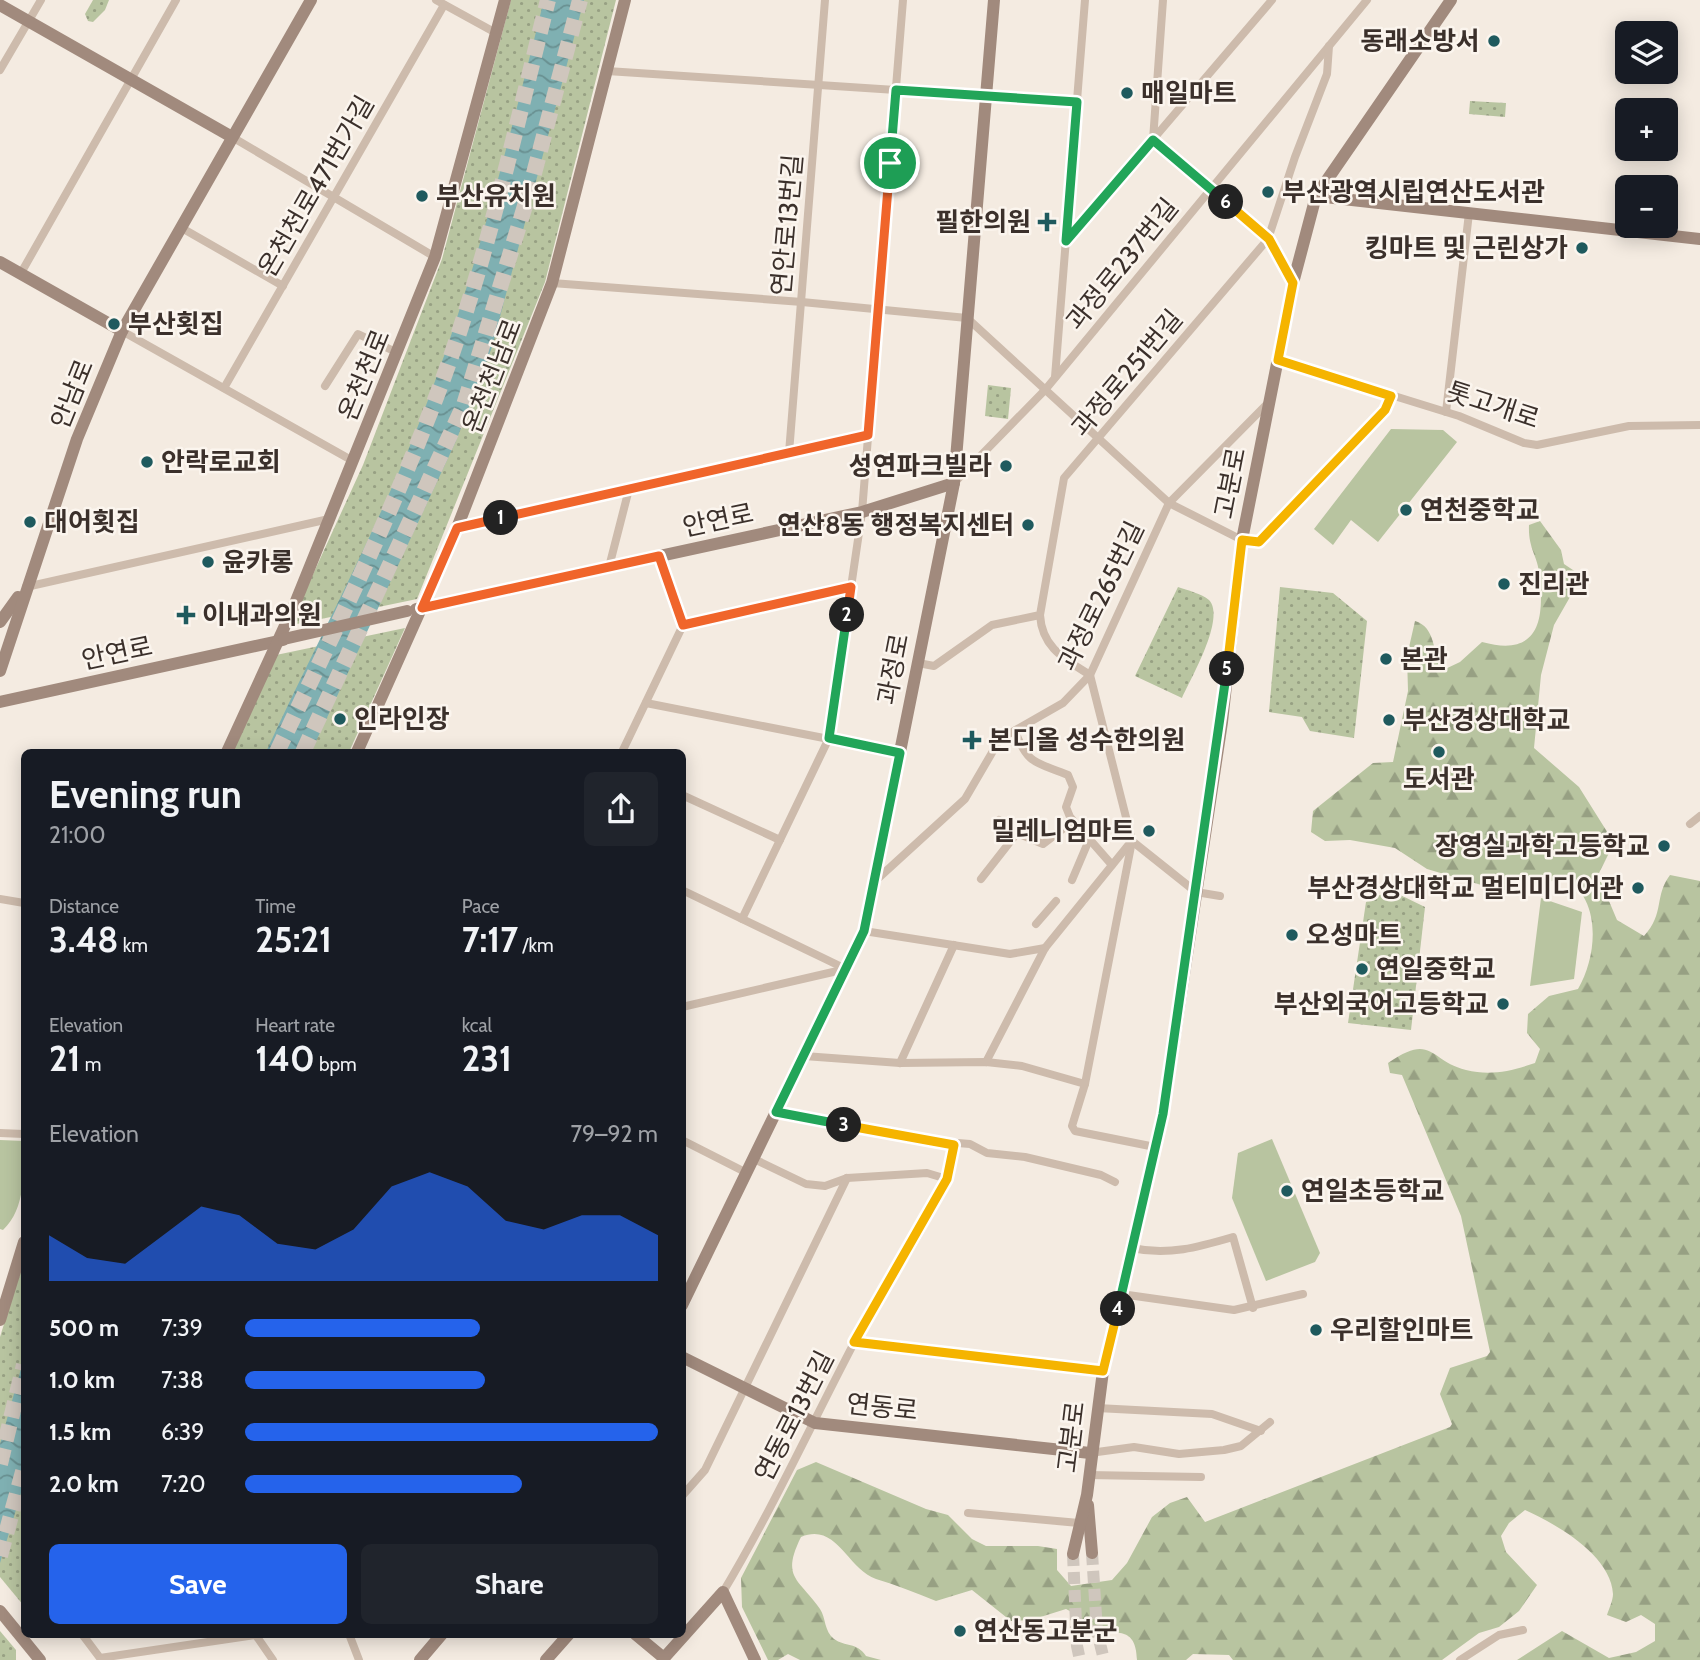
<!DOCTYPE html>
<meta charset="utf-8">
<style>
:root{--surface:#171b24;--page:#20242c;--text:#f1f3f6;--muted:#9ea1a6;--accent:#2563eb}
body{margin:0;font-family:Cabin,"Noto Sans KR",sans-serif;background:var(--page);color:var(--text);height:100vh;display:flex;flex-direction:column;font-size:26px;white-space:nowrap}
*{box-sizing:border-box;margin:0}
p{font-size:23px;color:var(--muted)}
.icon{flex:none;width:38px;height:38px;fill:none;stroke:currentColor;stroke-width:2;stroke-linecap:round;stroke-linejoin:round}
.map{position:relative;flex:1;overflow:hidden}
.panel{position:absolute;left:21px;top:749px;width:665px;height:889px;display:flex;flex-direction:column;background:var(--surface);border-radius:10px;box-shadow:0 4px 18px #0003}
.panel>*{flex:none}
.tools{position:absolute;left:1615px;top:21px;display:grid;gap:14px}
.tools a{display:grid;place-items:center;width:63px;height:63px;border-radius:10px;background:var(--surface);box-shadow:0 4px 18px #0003;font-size:35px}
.pin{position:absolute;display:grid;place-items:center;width:60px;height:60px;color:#fff;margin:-30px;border:4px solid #fff;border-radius:50%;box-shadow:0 2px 7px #0007}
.km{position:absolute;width:35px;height:35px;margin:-18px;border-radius:50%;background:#222;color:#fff;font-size:19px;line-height:35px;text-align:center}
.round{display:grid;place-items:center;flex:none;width:74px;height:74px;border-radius:10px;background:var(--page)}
.overview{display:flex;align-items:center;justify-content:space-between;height:119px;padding:0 28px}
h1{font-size:38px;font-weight:700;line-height:52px}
.stats{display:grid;grid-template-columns:repeat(3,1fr);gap:10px;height:119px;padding:7px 28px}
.stats div{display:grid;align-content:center}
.stats b{font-size:35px;font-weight:700}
.stats small{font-size:19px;font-weight:400}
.stats p{font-size:19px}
.chart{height:196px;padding:14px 28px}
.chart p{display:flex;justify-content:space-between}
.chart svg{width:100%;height:126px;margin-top:7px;fill:var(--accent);opacity:.7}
.cta{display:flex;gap:14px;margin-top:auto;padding:14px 28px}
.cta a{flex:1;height:80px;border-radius:10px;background:var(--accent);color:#fff;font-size:28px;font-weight:700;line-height:80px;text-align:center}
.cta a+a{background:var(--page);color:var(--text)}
ul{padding:0 28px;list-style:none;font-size:23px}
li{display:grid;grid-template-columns:112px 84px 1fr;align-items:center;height:52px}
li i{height:18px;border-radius:9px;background:var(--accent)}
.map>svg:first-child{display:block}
.grass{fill:#b8c4a0}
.forest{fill:url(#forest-firs)}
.park{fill:url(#park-dots)}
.water{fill:url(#water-waves)}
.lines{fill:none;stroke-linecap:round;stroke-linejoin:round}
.secondary-tunnel{stroke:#cfc6bd;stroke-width:12;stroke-dasharray:12 6;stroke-linecap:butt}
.highway-tunnel{stroke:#cfc6bd;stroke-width:16;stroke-dasharray:16 8;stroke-linecap:butt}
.street{stroke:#cdbbac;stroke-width:8}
.secondary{stroke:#a18a7d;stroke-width:12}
.secondary-bridge{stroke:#a18a7d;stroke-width:12}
.split-1-casing{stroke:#fff;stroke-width:14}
.split-2-casing{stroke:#fff;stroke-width:14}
.split-3-casing{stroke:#fff;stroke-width:14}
.split-4-casing{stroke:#fff;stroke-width:14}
.split-5-casing{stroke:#fff;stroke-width:14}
.split-6-casing{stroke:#fff;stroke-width:14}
.split-7-casing{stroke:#fff;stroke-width:14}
.split-1{stroke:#f0652b;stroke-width:9}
.split-2{stroke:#f0652b;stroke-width:9}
.split-3{stroke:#22a559;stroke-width:9}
.split-4{stroke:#f5b400;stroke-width:9}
.split-5{stroke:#22a559;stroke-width:9}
.split-6{stroke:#f5b400;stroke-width:9}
.split-7{stroke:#22a559;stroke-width:9}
.poi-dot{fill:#1f5a5e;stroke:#fbf5ee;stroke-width:2.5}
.labels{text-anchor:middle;stroke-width:5;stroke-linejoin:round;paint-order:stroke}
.poi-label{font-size:26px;font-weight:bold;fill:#3b302b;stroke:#fbf5ee;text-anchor:start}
.street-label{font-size:26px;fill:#3b302b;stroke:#fbf5ee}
</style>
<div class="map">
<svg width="1700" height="1660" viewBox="0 0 1700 1660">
<defs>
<pattern id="forest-firs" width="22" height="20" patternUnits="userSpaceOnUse" patternTransform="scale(1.75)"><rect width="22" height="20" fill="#b8c4a0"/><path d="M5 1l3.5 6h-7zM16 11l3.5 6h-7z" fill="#97a083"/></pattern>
<pattern id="park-dots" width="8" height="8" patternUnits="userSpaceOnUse" patternTransform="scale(1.75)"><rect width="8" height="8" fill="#b8c4a0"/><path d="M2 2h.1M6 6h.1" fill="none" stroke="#97a083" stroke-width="1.8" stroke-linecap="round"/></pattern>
<pattern id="water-waves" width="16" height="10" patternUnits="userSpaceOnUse" patternTransform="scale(1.75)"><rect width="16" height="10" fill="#7fb0b2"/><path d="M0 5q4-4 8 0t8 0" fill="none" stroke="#699091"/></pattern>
</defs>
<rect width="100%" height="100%" fill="#f4ebe1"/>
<g class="grass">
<polygon points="1391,429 1443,430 1457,442 1378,542 1351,520 1333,545 1314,529"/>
<polygon points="1541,898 1582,912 1574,979 1530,986"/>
<polygon points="1272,1139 1320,1253 1315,1262 1266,1281 1232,1198 1238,1153"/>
<path d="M0 1140 24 1141C24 1170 26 1209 3 1230L0 1229Z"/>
</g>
<path class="forest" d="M1540 521 1561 550 1564 564 1582 576 1554 625 1541 675 1534 748 1579 787 1611 838 1609 853 1598 875 1617 920 1644 936C1665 913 1654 896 1670 875L1700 881V1660H1517L1562 1631 1609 1658 1636 1652 1655 1641V1624L1641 1615 1626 1622 1607 1615C1609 1609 1613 1600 1613 1594 1611 1555 1556 1524 1525 1510L1509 1523 1501 1536 1506 1552 1537 1585 1519 1611 1499 1627 1479 1633 1442 1660H1233L1229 1655 1193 1654 1186 1660H1137C1136 1624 1116 1637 1094 1627 1085 1623 1076 1614 1066 1609L1031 1620 1011 1621 972 1590 936 1601C916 1593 896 1585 876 1579 847 1569 837 1522 801 1537 781 1578 798 1578 820 1609 826 1618 824 1631 834 1639 845 1647 857 1642 866 1656L881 1660H800L788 1654 778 1660H768L742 1607 741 1578 797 1470 816 1462 926 1509 948 1515 972 1539 986 1546H1038L1057 1549V1570L1071 1586 1112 1580 1127 1563 1152 1517 1170 1503 1187 1497 1205 1522 1450 1427 1452 1424 1440 1394 1450 1368 1487 1356 1490 1352 1461 1216 1402 1075 1390 1073 1388 1063C1433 1032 1429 1061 1466 1070 1491 1076 1511 1071 1535 1063L1540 1049 1527 1033 1528 1014 1549 996 1578 989C1598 955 1602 896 1562 877L1524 892 1495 889 1427 869 1395 848 1350 840 1325 841 1311 832 1313 811 1373 763 1393 762 1408 691 1407 656 1415 621C1436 627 1433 653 1441 671L1460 662 1482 642C1540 658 1545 619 1539 572 1537 555 1528 548 1529 525Z"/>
<g class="park">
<polygon points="93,0 109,0 105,10 93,22 88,21 85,14"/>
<polygon points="511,0 616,0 545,282 417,599 297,624 293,618 363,465 442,259"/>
<polygon points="1470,101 1506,103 1505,117 1469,114"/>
<polygon points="988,385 1011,388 1008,419 985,416"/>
<path d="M1178 587C1187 590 1202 594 1209 600 1226 618 1191 678 1182 698L1135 676Z"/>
<polygon points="1280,587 1333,593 1367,621 1354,738 1310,731 1302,717 1269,712"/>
<polygon points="405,628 349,752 231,752 276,655"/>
<polygon points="1390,890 1425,907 1411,1030 1348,1023 1366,902"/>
<polygon points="24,1259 24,1606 0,1577 0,1337"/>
<polygon points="0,1631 16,1650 16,1660 0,1660"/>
</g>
<g class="water">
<path d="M544 0H584L492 347 456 441 311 752H266C314 648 368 547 412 441 470 299 507 148 544 0Z"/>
<polygon points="24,1358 24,1483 0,1563 0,1444"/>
</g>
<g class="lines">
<g class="secondary-tunnel">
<polyline points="1092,1553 1097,1631 1104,1660"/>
<polyline points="1073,1554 1077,1646 1080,1660"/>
</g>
<g class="highway-tunnel">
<path d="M277 752C336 629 395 507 443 379 488 256 516 126 548 0"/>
<polyline points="303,752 464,405 528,196 580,0"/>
<polyline points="0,1464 24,1365"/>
<polyline points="0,1556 24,1468"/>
</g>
<g class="street">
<polyline points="436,0 496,33"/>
<polyline points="1163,0 1153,140 1268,239 1293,283"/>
<polyline points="0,70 41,0"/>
<polyline points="607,71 1077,102"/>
<polyline points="232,137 435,257"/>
<polyline points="180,227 283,286"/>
<polyline points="1067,240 1272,0"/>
<polyline points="21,273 176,0"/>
<polyline points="552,283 802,302 967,318 1169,503 1242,540 1260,542 1385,410 1391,396"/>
<polyline points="122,331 353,461"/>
<polyline points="1278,360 1459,416 1524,443 1537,445 1629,426 1700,425"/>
<polyline points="1055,377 1085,0"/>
<polyline points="325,386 358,334 398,353"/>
<polyline points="224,388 444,5"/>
<polyline points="1446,412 1469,213"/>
<polyline points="789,453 825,0"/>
<polyline points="954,483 1045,390 1367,0"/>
<polyline points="457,528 868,435"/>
<polyline points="609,567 629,489"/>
<polyline points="26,587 329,519"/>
<path d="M1040 615C1042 648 1065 659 1090 675L1132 841 1196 892 1220 896"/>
<polyline points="683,625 851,587"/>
<polyline points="918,663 934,666 992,625 1040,615 1064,478 1268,239 1295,157 1327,74 1329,46"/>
<polyline points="646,703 900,753"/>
<path d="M1015 731C1028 766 1037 762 1068 775L1073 787 1066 807 1070 817 1112 865"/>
<polyline points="622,752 683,625 659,556"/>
<polyline points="682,795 780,840"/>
<polyline points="999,820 1017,833"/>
<polyline points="1690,824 1700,816"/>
<polyline points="1132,841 1085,1084 1072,1126 1075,1131 1155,1147"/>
<polyline points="981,879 1017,833 1043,844 1073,821"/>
<polyline points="1072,880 1089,840"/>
<polyline points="873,883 965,799 1000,739 1063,703 1090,675 1169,503 1267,404"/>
<polyline points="682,890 846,969"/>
<polyline points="0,899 24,903"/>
<polyline points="742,919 829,738 862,512 903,0"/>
<polyline points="1036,924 1056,901"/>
<polyline points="864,931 1010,954 1045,948"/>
<polyline points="682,1007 846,969"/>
<polyline points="804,1056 900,1063 986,1062 1022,1066 1085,1084"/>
<polyline points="986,1062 1045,948 1130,843"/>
<polyline points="900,1063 954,945"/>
<polyline points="776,1112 921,1140 970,1144 987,1153 1025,1157 1101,1175 1115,1182"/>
<polyline points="0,1133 24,1134"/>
<polyline points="682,1140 747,1173"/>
<polyline points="754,1159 806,1184 825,1186 847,1178 927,1173 947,1179"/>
<path d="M1132 1248C1168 1256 1199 1247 1233 1237L1253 1308"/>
<polyline points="1121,1294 1234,1310 1303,1294"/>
<polyline points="854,1342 1103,1371"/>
<polyline points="1097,1408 1212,1414 1261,1431"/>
<polyline points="1090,1453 1134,1447 1179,1454 1224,1450 1241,1446 1270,1422"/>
<polyline points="1088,1475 1201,1477"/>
<polyline points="682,1496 705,1470 847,1178"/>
<polyline points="968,1513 1079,1523"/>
<path d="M723 1592C771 1512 810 1427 854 1343 888 1279 940 1217 954 1145"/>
<polyline points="82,1634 100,1658 255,1635"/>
<polyline points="255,1634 273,1660"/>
<polyline points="349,1634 359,1660"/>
<polyline points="1460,1660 1499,1635 1523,1630"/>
</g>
<g class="secondary">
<polyline points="0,5 232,137"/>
<polyline points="1316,196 1700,239"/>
<polyline points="0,262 122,331"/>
<polyline points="416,609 862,512 954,483"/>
<polyline points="0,622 18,597"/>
<polyline points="0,671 77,439 122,331 311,0"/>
<polyline points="0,702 283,640"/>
<polyline points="227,752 294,606 435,257 505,0"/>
<polyline points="357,752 457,528 552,283 625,0"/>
<polyline points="682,1305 864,931 954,483 994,0"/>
<polyline points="0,1320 24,1242"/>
<polyline points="682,1357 815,1423 1090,1453"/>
<polyline points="1088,1505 1092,1553"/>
<polyline points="1073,1554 1087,1495 1103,1371 1163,1114 1222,722 1242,540 1293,283 1316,196 1451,0"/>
<polyline points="0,1611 40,1660"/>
<polyline points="635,1634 664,1658 723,1592 755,1660"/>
<polyline points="420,1660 442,1634"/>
<polyline points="546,1660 569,1634"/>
</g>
<polyline class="secondary-bridge" points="284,639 407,611"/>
</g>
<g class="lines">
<g class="split-1-casing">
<polyline id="split-1" points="501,518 868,435 890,163"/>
</g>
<g class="split-2-casing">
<polyline id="split-2" points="501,518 457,528 422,608 659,556 683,625 851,587 847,615"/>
</g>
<g class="split-3-casing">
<polyline id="split-3" points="844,1125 776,1112 864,931 900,753 829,738 847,615"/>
</g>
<g class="split-4-casing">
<polyline id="split-4" points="844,1125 954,1145 947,1179 854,1342 1103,1371 1118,1309"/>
</g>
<g class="split-5-casing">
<polyline id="split-5" points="1118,1309 1163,1114 1227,669"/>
</g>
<g class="split-6-casing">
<polyline id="split-6" points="1226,202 1269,239 1293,283 1278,360 1391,396 1385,410 1259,542 1242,540 1227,669"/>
</g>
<g class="split-7-casing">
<polyline id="split-7" points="890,163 896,90 1077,102 1066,241 1153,140 1226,202"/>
</g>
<use href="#split-1" class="split-1"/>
<use href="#split-2" class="split-2"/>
<use href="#split-3" class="split-3"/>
<use href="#split-4" class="split-4"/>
<use href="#split-5" class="split-5"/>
<use href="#split-6" class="split-6"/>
<use href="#split-7" class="split-7"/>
</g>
<g class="poi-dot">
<circle cx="1494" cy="41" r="7"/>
<circle cx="1127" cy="93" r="7"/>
<circle cx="1268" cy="192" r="7"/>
<circle cx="422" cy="196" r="7"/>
<path d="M1043.5 211.5h7v7h7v7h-7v7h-7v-7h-7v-7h7z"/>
<circle cx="1582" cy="248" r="7"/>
<circle cx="114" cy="324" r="7"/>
<circle cx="147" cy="462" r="7"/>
<circle cx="1006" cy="466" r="7"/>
<circle cx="1406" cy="510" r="7"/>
<circle cx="30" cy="522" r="7"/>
<circle cx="1028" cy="525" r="7"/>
<circle cx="208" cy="562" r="7"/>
<circle cx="1504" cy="584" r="7"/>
<path d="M182.5 604.5h7v7h7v7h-7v7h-7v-7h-7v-7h7z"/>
<circle cx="1386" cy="659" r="7"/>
<circle cx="340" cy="719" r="7"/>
<circle cx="1389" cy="720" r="7"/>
<path d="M968.5 729.5h7v7h7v7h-7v7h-7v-7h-7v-7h7z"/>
<circle cx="1439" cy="752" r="7"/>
<circle cx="1149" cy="831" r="7"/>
<circle cx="1664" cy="846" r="7"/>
<circle cx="1638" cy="888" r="7"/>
<circle cx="1292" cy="935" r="7"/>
<circle cx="1362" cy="969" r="7"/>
<circle cx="1503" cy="1004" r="7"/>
<circle cx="1287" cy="1191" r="7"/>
<circle cx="1316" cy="1330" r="7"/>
<circle cx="960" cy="1631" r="7"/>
</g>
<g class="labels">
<g class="poi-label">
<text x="1480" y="50" text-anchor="end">동래소방서</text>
<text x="1141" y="102">매일마트</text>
<text x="1282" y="201">부산광역시립연산도서관</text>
<text x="436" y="205">부산유치원</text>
<text x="1031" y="231" text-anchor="end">필한의원</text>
<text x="1568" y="257" text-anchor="end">킹마트 및 근린상가</text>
<text x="128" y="333">부산횟집</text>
<text x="161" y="471">안락로교회</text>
<text x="992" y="475" text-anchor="end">성연파크빌라</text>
<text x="1420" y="519">연천중학교</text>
<text x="44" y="531">대어횟집</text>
<text x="1014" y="534" text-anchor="end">연산8동 행정복지센터</text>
<text x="222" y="571">윤카롱</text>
<text x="1518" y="593">진리관</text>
<text x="202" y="624">이내과의원</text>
<text x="1400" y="668">본관</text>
<text x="354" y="728">인라인장</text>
<text x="1403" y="729">부산경상대학교</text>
<text x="988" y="749">본디올 성수한의원</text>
<text x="1439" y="788" text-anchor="middle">도서관</text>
<text x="1135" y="840" text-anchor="end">밀레니엄마트</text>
<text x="1650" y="855" text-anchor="end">장영실과학고등학교</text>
<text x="1624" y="897" text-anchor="end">부산경상대학교 멀티미디어관</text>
<text x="1306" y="944">오성마트</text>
<text x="1376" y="978">연일중학교</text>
<text x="1489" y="1013" text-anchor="end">부산외국어고등학교</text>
<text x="1301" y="1200">연일초등학교</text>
<text x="1330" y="1339">우리할인마트</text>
<text x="974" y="1640">연산동고분군</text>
</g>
<g class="street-label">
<text transform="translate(316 186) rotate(-60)" y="9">온천천로471번가길</text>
<text transform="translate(787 225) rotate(-85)" y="9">연안로13번길</text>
<text transform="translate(1122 264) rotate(-51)" y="9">과정로237번길</text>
<text transform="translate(1127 373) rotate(-50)" y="9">과정로251번길</text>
<text transform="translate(364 375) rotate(-68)" y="9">온천천로</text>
<text transform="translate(492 376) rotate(-69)" y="9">온천천남로</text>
<text transform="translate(72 394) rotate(-68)" y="9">안남로</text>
<text transform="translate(1493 405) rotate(18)" y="9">톳고개로</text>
<text transform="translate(1230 483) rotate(-79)" y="9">고분로</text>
<text transform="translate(718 520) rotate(-12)" y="9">안연로</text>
<text transform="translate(1101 596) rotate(-64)" y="9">과정로265번길</text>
<text transform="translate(117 653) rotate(-12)" y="9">안연로</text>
<text transform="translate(893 669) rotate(-79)" y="9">과정로</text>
<text transform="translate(882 1407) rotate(6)" y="9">연동로</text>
<text transform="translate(794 1416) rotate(-63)" y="9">연동로13번길</text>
<text transform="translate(1071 1437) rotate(-83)" y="9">고분로</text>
</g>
</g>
</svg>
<div class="tools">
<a><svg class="icon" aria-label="layers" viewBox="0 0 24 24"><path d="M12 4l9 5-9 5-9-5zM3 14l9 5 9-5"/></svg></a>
<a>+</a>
<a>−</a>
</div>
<div class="pin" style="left:890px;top:163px;background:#1e9e55"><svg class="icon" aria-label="arrive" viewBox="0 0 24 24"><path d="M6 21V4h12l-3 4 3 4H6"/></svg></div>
<b class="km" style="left:501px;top:518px">1</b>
<b class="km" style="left:847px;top:615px">2</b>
<b class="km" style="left:844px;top:1125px">3</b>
<b class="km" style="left:1118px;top:1309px">4</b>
<b class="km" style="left:1227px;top:669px">5</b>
<b class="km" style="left:1226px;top:202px">6</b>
<section class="panel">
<div class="overview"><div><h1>Evening run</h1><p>21:00</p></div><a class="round"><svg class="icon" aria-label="share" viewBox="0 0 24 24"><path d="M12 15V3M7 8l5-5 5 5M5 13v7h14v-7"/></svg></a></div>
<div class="stats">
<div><p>Distance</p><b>3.48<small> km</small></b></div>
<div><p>Time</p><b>25:21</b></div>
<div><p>Pace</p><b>7:17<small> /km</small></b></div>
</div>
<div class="stats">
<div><p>Elevation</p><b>21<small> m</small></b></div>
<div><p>Heart rate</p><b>140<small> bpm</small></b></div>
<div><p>kcal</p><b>231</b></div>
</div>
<div class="chart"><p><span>Elevation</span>79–92 m</p>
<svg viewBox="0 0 160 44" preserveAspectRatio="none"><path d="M0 44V28L10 36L20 38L30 28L40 18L50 21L60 31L70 33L80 26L90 11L100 6L110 11L120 23L130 26L140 21L150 21L160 28V44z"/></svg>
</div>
<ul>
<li><b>500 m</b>7:39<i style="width:57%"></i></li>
<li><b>1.0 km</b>7:38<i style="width:58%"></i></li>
<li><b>1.5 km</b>6:39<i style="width:100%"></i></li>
<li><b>2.0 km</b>7:20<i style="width:67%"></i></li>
</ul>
<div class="cta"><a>Save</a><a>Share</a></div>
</section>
</div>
